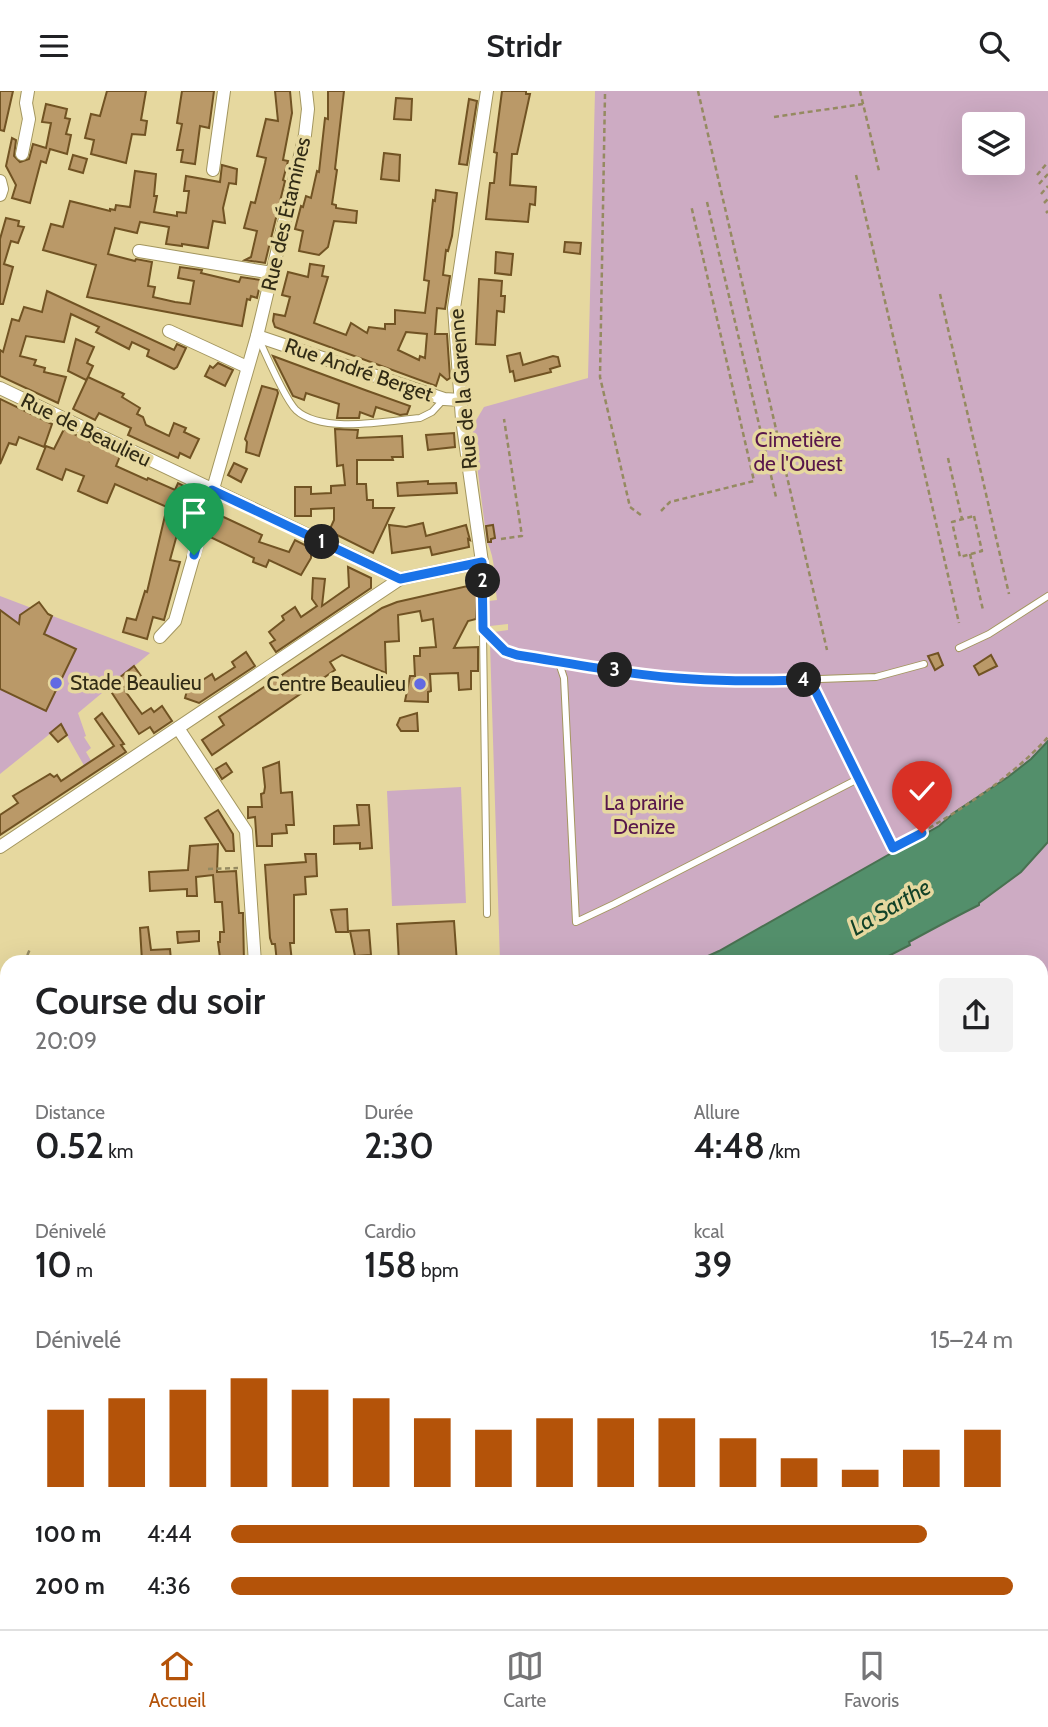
<!DOCTYPE html>
<html lang="fr">
<meta charset="utf-8">
<style>
:root{--surface:#fff;--page:#f2f2f2;--text:#202124;--muted:#757577;--line:#e0e0e0;--accent:#b45309}
body{margin:0;font-family:Cabin,sans-serif;background:var(--page);color:var(--text);height:100vh;display:flex;flex-direction:column;font-size:26px;white-space:nowrap}
*{box-sizing:border-box;margin:0}
p{font-size:23px;color:var(--muted)}
.icon{flex:none;width:38px;height:38px;fill:none;stroke:currentColor;stroke-width:2;stroke-linecap:round;stroke-linejoin:round}
.map{position:relative;flex:1;overflow:hidden}
.details{position:absolute;left:0px;top:864px;width:1048px;height:674px;display:flex;flex-direction:column;background:var(--surface);border-radius:21px 21px 0 0;box-shadow:0 7px 28px #0002}
.details>*{flex:none}
.buttons{position:absolute;left:962px;top:21px;display:grid;gap:14px}
.buttons a{display:grid;place-items:center;width:63px;height:63px;border-radius:7px;background:var(--surface);box-shadow:0 7px 28px #0002;font-size:35px}
.pin{position:absolute;display:grid;place-items:center;width:60px;height:60px;color:#fff;margin:-72px -30px;border-radius:50% 50% 50% 0;rotate:-45deg;box-shadow:0 0 7px #0007}
.pin .icon{rotate:45deg}
.km{position:absolute;width:35px;height:35px;margin:-18px;border-radius:50%;background:#222;color:#fff;font-size:19px;line-height:35px;text-align:center}
.round{display:grid;place-items:center;flex:none;width:74px;height:74px;border-radius:7px;background:var(--page)}
.summary{display:flex;align-items:center;justify-content:space-between;height:119px;padding:0 35px}
h1{font-size:38px;font-weight:600;line-height:52px}
.metrics{display:grid;grid-template-columns:repeat(3,1fr);gap:10px;height:119px;padding:7px 35px}
.metrics div{display:grid;align-content:center}
.metrics b{font-size:35px;font-weight:600}
.metrics small{font-size:19px;font-weight:400}
.metrics p{font-size:19px}
.chart{height:196px;padding:14px 35px}
.chart p{display:flex;justify-content:space-between}
.chart svg{width:100%;height:126px;margin-top:7px;stroke:var(--accent);stroke-width:6}
ul{padding:0 35px;list-style:none;font-size:23px}
li{display:grid;grid-template-columns:112px 84px 1fr;align-items:center;height:52px}
li i{height:18px;border-radius:9px;background:var(--accent)}
header{display:flex;justify-content:space-between;align-items:center;height:91px;padding:0 35px;background:var(--surface);font-size:32px;font-weight:600}
.menu{display:flex;justify-content:space-around;align-items:center;height:98px;border-top:2px solid var(--line);background:var(--surface);font-size:19px;color:var(--muted)}
.menu a{display:grid;justify-items:center;gap:4px}
.menu .current{color:var(--accent)}
.map>svg:first-child{display:block}
.green{fill:#cdabc3;fill-rule:evenodd}
.water{fill:#538f6b;stroke:#497151;stroke-width:2}
.building{fill:#ba9968;stroke:#715323;stroke-width:2;fill-rule:evenodd}
.lines{fill:none;stroke-linecap:round;stroke-linejoin:round}
.lane-casing{stroke:#a3965f;stroke-width:8}
.street-casing{stroke:#a3965f;stroke-width:14}
.secondary-casing{stroke:#a3965f;stroke-width:19}
.path{stroke:#958a61;stroke-width:2.5;stroke-dasharray:5 3.5;stroke-linecap:butt}
.lane{stroke:#fff;stroke-width:6}
.street{stroke:#fff;stroke-width:12}
.secondary{stroke:#fbdbd3;stroke-width:18}
.route-casing{stroke:#fff;stroke-width:14}
.route{stroke:#1a73e8;stroke-width:9}
.poi-dot{fill:#626ae2;stroke:#e6d89f;stroke-width:2.5}
.labels{text-anchor:middle;stroke-width:7;stroke-linejoin:round;paint-order:stroke}
.street-label{font-size:21px;fill:#312b15;stroke:#e6d89f}
.park-label{font-size:21px;fill:#58174b;stroke:#e6d89f}
.poi-label{font-size:21px;fill:#312b15;stroke:#e6d89f;text-anchor:start}
.water-label{font-size:23px;font-style:italic;fill:#124228;stroke:#e6d89f}
</style>
<header><svg class="icon" aria-label="menu" viewBox="0 0 24 24"><path d="M4 6h16M4 12h16M4 18h16"/></svg>Stridr<svg class="icon" aria-label="search" viewBox="0 0 24 24"><circle cx="10" cy="10" r="6"/><path d="M15 15l6 6"/></svg></header>
<div class="map">
<svg width="1048" height="1538" viewBox="0 0 1048 1538">
<rect width="100%" height="100%" fill="#e6d89f"/>
<g class="green">
<path d="M595 0H1048V650L1031 668 1002 691 955 721 939 735 719 860 695 871H500L490 553 497 544 494 541 508 539V533L490 535 489 510 497 509C494 489 496 469 487 451L472 336 484 316 588 287ZM975 33H1013V72H975Z"/>
<polygon points="0,505 150,562 78,622 86,645 84,646 91,657 86,661 97,680 90,685 61,634 0,683"/>
<polygon points="461,696 466,812 392,815 387,700"/>
<polygon points="1048,751 1048,1096 1041,1100 1041,872 877,872 910,854 909,851 944,830 979,814 978,813 1012,788"/>
<polygon points="0,1014 7,1015 7,1052 0,1058"/>
<polygon points="680,1531 753,1531 754,1538 680,1538"/>
</g>
<g class="water">
<path d="M1048 650V751L1021 781 979 812V814C955 826 931 839 909 851L910 854 877 871H695L719 860 939 735 955 721 1008 686 1031 668Z"/>
<polygon points="7,1110 7,1209 0,1212 0,1113"/>
</g>
<g class="building">
<polygon points="0,0 13,0 4,40 0,39"/>
<polygon points="107,0 146,0 141,29 147,30 145,44 132,43 126,72 91,63 94,49 85,47 91,23 100,25"/>
<polygon points="182,0 214,0 209,37 200,35 195,73 181,71 183,59 177,59 182,33 177,32"/>
<polygon points="275,0 290,0 292,22 283,69 288,70 283,89 285,90 265,172 245,169 251,166 257,140 244,137 251,111 255,112 265,72 266,67 257,65 266,28 278,30"/>
<polygon points="328,0 344,0 335,78 337,79 332,113 336,114 336,117 357,120 356,132 334,130 328,156 319,164 299,160 303,140 295,138 301,115 303,116 306,105 311,107 317,80 319,81 325,27 328,28"/>
<polygon points="502,0 526,0 526,3 530,3 517,63 512,63 510,94 536,96 535,114 530,113 528,131 486,128 490,92 494,92 497,62 494,61"/>
<polygon points="396,7 412,8 411,29 394,28"/>
<polygon points="469,8 477,10 467,74 459,73"/>
<polygon points="46,13 67,18 65,27 70,28 66,43 71,44 67,63 50,58 46,72 41,70 30,112 12,107 16,94 6,75 12,47 16,49 14,65 20,71 29,68 33,53 46,57 51,32 42,31"/>
<polygon points="384,62 400,64 399,90 381,88"/>
<polygon points="73,64 87,68 83,82 69,78"/>
<polygon points="222,74 237,78 236,93 229,92 223,117 225,132 213,130 208,157 182,153 182,155 166,153 169,136 140,131 137,142 115,137 108,163 135,170 136,168 152,171 148,195 155,196 153,206 175,211 190,213 194,190 178,187 180,176 202,179 201,182 239,191 241,186 261,189 257,207 251,205 250,209 247,208 242,235 87,206 96,174 43,159 51,133 63,136 70,110 110,120 110,118 115,119 116,114 130,116 135,80 156,83 154,105 157,105 154,121 177,125 177,121 186,122 189,100 184,100 186,85 220,91"/>
<path d="M436 99 457 102 452 145 448 160 446 159 443 184 450 185 445 218 437 217 435 243H447L450 287 447 289 440 283 436 295 275 236 273 230 274 223 285 225 290 206 282 204 288 181 308 186 310 173 324 175 322 185 328 186 314 232 346 244 351 232 367 242 369 236 385 238V233H395V219L425 222 429 190 424 189 433 109 435 110ZM406 241 427 243 425 267 420 265 419 269 398 259Z"/>
<polygon points="6,127 19,130 18,135 24,136 18,152 11,150 4,173 13,176 3,213 0,213 0,148"/>
<polygon points="565,151 581,152 580,163 564,161"/>
<polygon points="496,161 513,163 511,184 495,182"/>
<polygon points="479,188 502,190 501,205 505,205 504,221 497,220 495,254 476,253"/>
<polygon points="47,200 174,259 177,253 186,257 177,276 174,278 147,265 149,259 132,251 129,258 96,241 99,236 71,223 64,251 26,245 20,265 36,269 34,274 45,277 44,281 66,286 58,312 0,285 0,259 3,261 12,228 19,230 24,216 42,221"/>
<polygon points="76,248 94,256 87,272 93,275 88,286 124,303 122,306 140,317 137,323 143,326 146,334 169,345 174,332 186,337 184,341 199,348 190,367 180,362 178,367 128,344 131,337 99,322 95,329 73,318 88,286 86,289 68,280"/>
<polygon points="520,262 523,274 553,265 558,266 560,275 550,278 551,281 515,290 513,280 510,281 507,265"/>
<polygon points="273,265 365,299 410,315 407,323 400,324 376,316 373,326 360,321 359,327 337,327 339,313 306,302 304,309 293,305"/>
<polygon points="218,272 233,279 225,295 205,285 210,275 213,277"/>
<polygon points="262,295 277,299 278,302 259,365 246,361 247,351 245,348"/>
<polygon points="0,308 52,333 44,356 19,346 16,354 9,352 0,373"/>
<polygon points="64,338 120,365 116,375 147,389 148,387 175,399 178,392 202,404 197,421 184,418 170,469 180,471 164,529 153,526 147,548 123,541 127,527 136,529 145,500 147,501 167,416 115,393 107,412 101,410 78,400 84,385 66,378 62,389 37,378 46,355 54,358"/>
<polygon points="335,338 358,339 357,347 402,345 403,366 392,366 393,369 357,369 357,393 366,393 367,409 373,409 373,417 394,417 373,462 329,440 334,429 334,417 311,418 311,425 295,425 295,396 311,396 311,403 331,402 331,395 345,394 343,374 337,375"/>
<polygon points="454,342 455,356 428,359 426,344"/>
<polygon points="234,372 247,378 241,391 228,384"/>
<polygon points="428,390 428,393 456,392 457,402 398,405 397,392"/>
<polygon points="215,422 262,444 259,451 289,461 295,449 311,457 311,467 301,484 269,469 266,476 253,471 254,467 208,445"/>
<polygon points="423,432 426,445 466,434 470,449 468,448 469,456 432,464 430,456 392,462 389,434 406,436"/>
<polygon points="493,434 495,447 491,448 491,451 488,451 486,435"/>
<polygon points="348,476 371,487 371,497 276,561 270,552 275,549 269,541 284,529 282,525 295,516 301,526 317,515 312,508 313,487 325,488 322,515 349,496"/>
<polygon points="472,494 477,497 476,528 468,530 454,557 478,556 478,580 471,580 471,598 459,599 458,582 430,583 431,600 428,601 428,611 405,610 410,585 415,585 414,565 420,565 420,557 436,556 433,528 422,530 420,520 398,524 399,550 385,551 386,582 342,564 330,571 335,579 212,664 202,649 224,634 219,626 382,517 397,511"/>
<polygon points="39,511 48,523 52,525 44,543 76,558 46,620 0,598 0,519 19,533 20,524"/>
<polygon points="246,561 255,575 199,612 185,607 189,592 195,594 212,583 215,589 235,576 232,571"/>
<polygon points="938,562 943,574 935,579 928,565"/>
<polygon points="991,564 997,575 979,584 974,575"/>
<polygon points="134,575 141,585 123,597 142,623 151,617 154,621 162,615 172,630 154,642 150,636 139,643 108,596"/>
<polygon points="102,622 124,653 121,654 126,661 0,744 0,724 18,712 13,705 50,683 54,686 57,684 61,690 114,655 95,628"/>
<polygon points="417,622 418,640 401,640 397,634 400,627"/>
<polygon points="61,633 67,644 58,651 50,642"/>
<polygon points="279,671 281,702 292,701 294,734 286,734 287,742 272,743 272,755 257,755 255,726 248,727 248,716 262,716 261,703 264,702 265,696 263,677"/>
<polygon points="226,672 232,681 222,688 216,678"/>
<polygon points="357,714 369,714 372,757 360,758 360,752 334,753 334,735 359,734"/>
<polygon points="218,719 233,743 234,760 226,760 205,727"/>
<polygon points="218,753 217,781 236,780 239,822 243,822 244,872 228,872 228,866 220,867 218,851 220,851 220,841 224,841 222,811 215,811 213,784 196,786 197,805 187,805 187,798 150,800 149,781 188,779 190,755"/>
<polygon points="305,763 316,763 317,785 305,786 306,803 294,804 294,852 290,852 292,871 277,871 275,853 272,853 270,847 265,774 306,771"/>
<polygon points="347,818 348,841 336,841 331,819"/>
<polygon points="454,830 457,872 399,872 397,833"/>
<polygon points="148,836 151,859 170,858 171,869 142,870 140,837"/>
<polygon points="369,839 371,864 355,865 350,840"/>
<polygon points="199,840 199,850 178,852 177,841"/>
</g>
<g class="lines">
<g class="lane-casing">
<g id="lane">
<path d="M258 246C265 262 285 308 296 319 322 343 387 330 420 327L432 321 444 308"/>
<polyline points="482,471 487,823"/>
<polyline points="483,538 505,560 517,564 597,577 690,588 764,590 876,586 924,573"/>
<polyline points="959,557 989,543 1048,505"/>
<polyline points="552,569 560,575 564,587 576,831 614,813 854,690"/>
<polyline points="245,1531 250,1538"/>
<polyline points="284,1538 308,1531"/>
</g>
</g>
<g class="street-casing">
<g id="street">
<polyline points="22,63 29,28 26,12 28,0"/>
<polyline points="213,79 224,0"/>
<polyline points="0,90 2,98 0,104"/>
<polyline points="139,160 272,182"/>
<polyline points="169,240 247,276"/>
<polyline points="257,245 444,308 461,309"/>
<polyline points="0,297 400,488"/>
<polyline points="160,546 175,530 257,245 305,44 308,18 306,0"/>
<polyline points="178,637 246,740 255,872"/>
<polyline points="0,756 400,488 482,471 462,328 454,217 487,0"/>
<polyline points="1041,1370 1048,1371"/>
<polyline points="1041,1500 1048,1500"/>
<polyline points="129,1531 131,1538"/>
<polyline points="346,1531 348,1538"/>
<polyline points="476,1531 477,1538"/>
<polyline points="543,1538 558,1531"/>
<polyline points="944,1538 944,1531"/>
</g>
</g>
<g class="secondary-casing">
<g id="secondary">
<polyline points="1041,1110 1048,1107"/>
<polyline points="0,1354 7,1351"/>
</g>
</g>
<g class="path">
<polyline points="698,0 827,559"/>
<polyline points="860,0 879,80"/>
<polyline points="605,3 600,286 630,416 642,425"/>
<polyline points="774,26 863,13"/>
<polyline points="856,84 959,532"/>
<polyline points="1037,84 1048,71"/>
<polyline points="1039,93 1048,83"/>
<polyline points="1041,103 1048,95"/>
<polyline points="707,111 776,406"/>
<polyline points="1044,112 1048,108"/>
<polyline points="1046,122 1048,120"/>
<polyline points="940,203 1009,503"/>
<polyline points="948,367 962,428"/>
<polyline points="661,420 670,411 754,390 691,114"/>
<polygon points="974,425 982,460 960,466 952,431"/>
<polyline points="501,448 522,445 504,328"/>
<polyline points="970,463 983,519"/>
<polyline points="814,598 855,680"/>
<path d="M862 695 893 757C945 730 1010 689 1048 646"/>
<polyline points="208,778 238,777"/>
<polyline points="24,872 30,858"/>
<polyline points="1041,921 1048,917"/>
<polyline points="0,923 7,907"/>
<polyline points="0,995 6,998 0,1007"/>
<polyline points="0,1087 7,1088"/>
<polyline points="605,1531 607,1538"/>
<polyline points="741,1531 745,1538"/>
<polyline points="686,1538 687,1531"/>
</g>
<use href="#lane" class="lane"/>
<use href="#street" class="street"/>
<use href="#secondary" class="secondary"/>
</g>
<g class="lines">
<g class="route-casing">
<path id="route" d="M194 464 212 399 400 488 482 471 483 538 505 560 517 564C575 573 634 585 692 588 731 591 771 590 810 589L893 757 922 742"/>
</g>
<use href="#route" class="route"/>
</g>
<g class="poi-dot">
<circle cx="56" cy="592" r="7"/>
<circle cx="420" cy="593" r="7"/>
</g>
<g class="labels">
<g class="street-label">
<text transform="translate(286 123) rotate(-77)" y="7">Rue des Étamines</text>
<text transform="translate(359 279) rotate(19)" y="7">Rue André Berget</text>
<text transform="translate(463 298) rotate(-95)" y="7">Rue de la Garenne</text>
<text transform="translate(86 339) rotate(26)" y="7">Rue de Beaulieu</text>
</g>
<g class="park-label">
<text x="798" y="356">Cimetière<tspan x="798" dy="24">de l'Ouest</tspan></text>
<text x="644" y="719">La prairie<tspan x="644" dy="24">Denize</tspan></text>
</g>
<g class="poi-label">
<text x="70" y="599">Stade Beaulieu</text>
<text x="406" y="600" text-anchor="end">Centre Beaulieu</text>
</g>
<g class="water-label">
<text transform="translate(890 816) rotate(-30)" y="8">La Sarthe</text>
</g>
</g>
</svg>
<div class="buttons">
<a><svg class="icon" aria-label="layers" viewBox="0 0 24 24"><path d="M12 4l9 5-9 5-9-5zM3 14l9 5 9-5"/></svg></a>
</div>
<div class="pin" style="left:194px;top:464px;background:#1e9e55"><svg class="icon" aria-label="arrive" viewBox="0 0 24 24"><path d="M6 21V4h12l-3 4 3 4H6"/></svg></div>
<div class="pin" style="left:922px;top:742px;background:#d93025"><svg class="icon" aria-label="check" viewBox="0 0 24 24"><path d="M5 12l5 5 9-10"/></svg></div>
<b class="km" style="left:322px;top:451px">1</b>
<b class="km" style="left:483px;top:490px">2</b>
<b class="km" style="left:615px;top:579px">3</b>
<b class="km" style="left:804px;top:589px">4</b>
<section class="details">
<div class="summary"><div><h1>Course du soir</h1><p>20:09</p></div><a class="round"><svg class="icon" aria-label="share" viewBox="0 0 24 24"><path d="M12 15V3M7 8l5-5 5 5M5 13v7h14v-7"/></svg></a></div>
<div class="metrics">
<div><p>Distance</p><b>0.52<small> km</small></b></div>
<div><p>Durée</p><b>2:30</b></div>
<div><p>Allure</p><b>4:48<small> /km</small></b></div>
</div>
<div class="metrics">
<div><p>Dénivelé</p><b>10<small> m</small></b></div>
<div><p>Cardio</p><b>158<small> bpm</small></b></div>
<div><p>kcal</p><b>39</b></div>
</div>
<div class="chart"><p><span>Dénivelé</span>15–24 m</p>
<svg viewBox="0 0 160 44" preserveAspectRatio="none"><path d="M5 44V17M15 44V13M25 44V10M35 44V6M45 44V10M55 44V13M65 44V20M75 44V24M85 44V20M95 44V20M105 44V20M115 44V27M125 44V34M135 44V38M145 44V31M155 44V24"/></svg>
</div>
<ul>
<li><b>100 m</b>4:44<i style="width:89%"></i></li>
<li><b>200 m</b>4:36<i style="width:100%"></i></li>
</ul>
</section>
</div>
<nav class="menu">
<a class="current"><svg class="icon" aria-label="home" viewBox="0 0 24 24"><path d="M3 11l9-7 9 7M6 9v11h12V9"/></svg>Accueil</a>
<a><svg class="icon" aria-label="map" viewBox="0 0 24 24"><path d="M3 6l6-2 6 2 6-2v14l-6 2-6-2-6 2zM9 4v14M15 6v14"/></svg>Carte</a>
<a><svg class="icon" aria-label="saved" viewBox="0 0 24 24"><path d="M7 4h10v16l-5-4-5 4z"/></svg>Favoris</a>
</nav>
